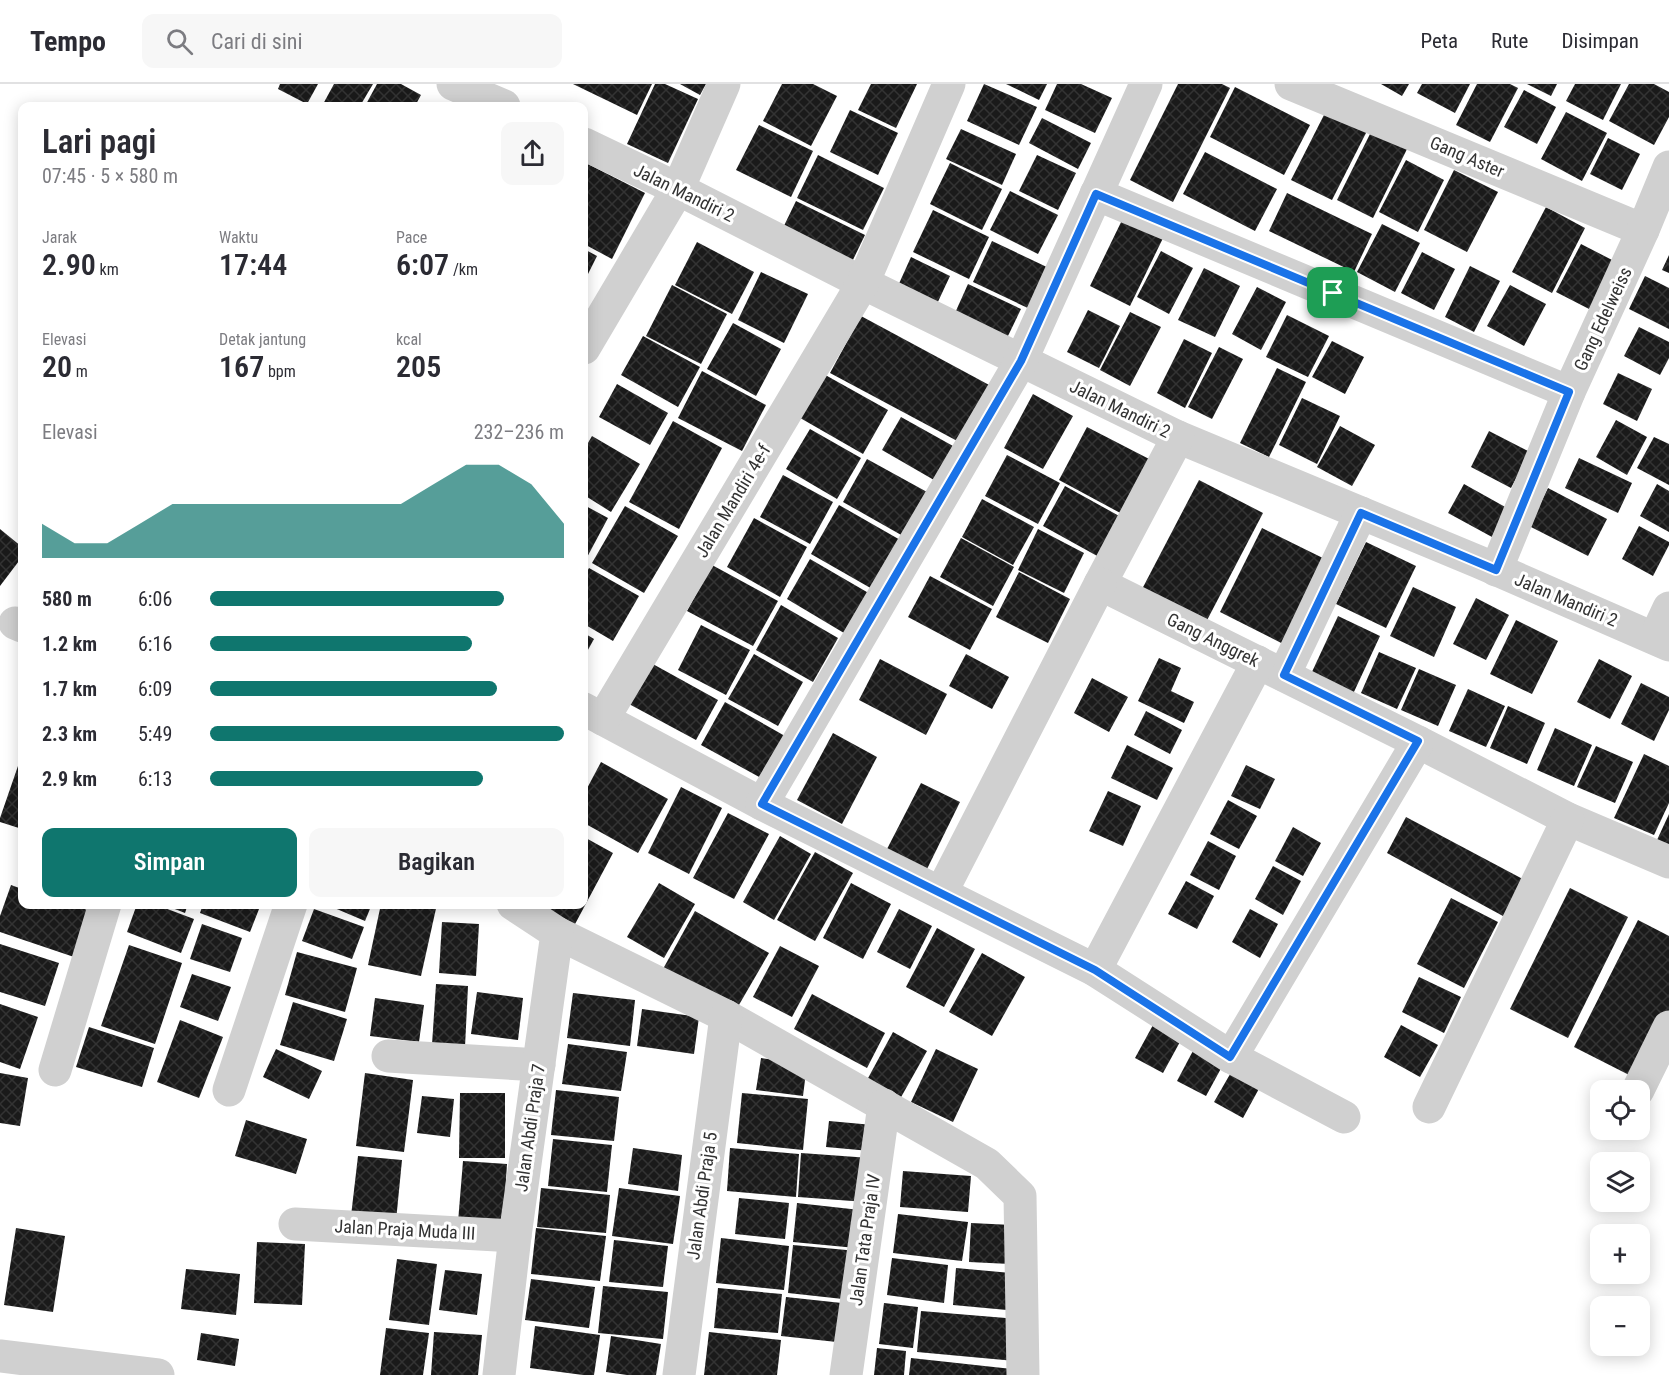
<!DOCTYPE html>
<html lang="id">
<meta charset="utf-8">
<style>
:root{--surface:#fff;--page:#f7f7f7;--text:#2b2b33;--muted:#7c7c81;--line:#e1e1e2;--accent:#0f766e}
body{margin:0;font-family:"Roboto Condensed",sans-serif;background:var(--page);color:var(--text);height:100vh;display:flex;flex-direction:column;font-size:22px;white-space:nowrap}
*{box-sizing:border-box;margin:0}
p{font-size:20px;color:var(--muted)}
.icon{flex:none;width:33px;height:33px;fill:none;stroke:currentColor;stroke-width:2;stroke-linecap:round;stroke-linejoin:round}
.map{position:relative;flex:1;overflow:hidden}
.panel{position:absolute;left:18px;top:18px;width:570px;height:807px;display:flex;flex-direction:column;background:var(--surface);border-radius:12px;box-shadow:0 3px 15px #0003}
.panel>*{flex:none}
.buttons{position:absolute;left:1590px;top:996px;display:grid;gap:12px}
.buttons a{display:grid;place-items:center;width:60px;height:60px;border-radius:12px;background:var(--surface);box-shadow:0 3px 15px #0003;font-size:30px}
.pin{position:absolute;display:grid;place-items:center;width:51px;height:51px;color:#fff;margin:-26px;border-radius:12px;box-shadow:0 3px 9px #0006}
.round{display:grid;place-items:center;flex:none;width:63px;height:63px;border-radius:12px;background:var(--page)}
.summary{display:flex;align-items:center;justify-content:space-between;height:102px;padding:0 24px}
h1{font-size:33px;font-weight:600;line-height:45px}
.figures{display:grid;grid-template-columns:repeat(3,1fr);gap:9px;height:102px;padding:6px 24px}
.figures div{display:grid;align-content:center}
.figures b{font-size:30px;font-weight:600}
.figures small{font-size:16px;font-weight:400}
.figures p{font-size:16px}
.chart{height:168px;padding:12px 24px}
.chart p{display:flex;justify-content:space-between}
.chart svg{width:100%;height:108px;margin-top:6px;fill:var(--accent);opacity:.7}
.action{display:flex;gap:12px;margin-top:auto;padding:12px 24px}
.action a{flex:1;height:69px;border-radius:12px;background:var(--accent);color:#fff;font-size:24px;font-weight:600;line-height:69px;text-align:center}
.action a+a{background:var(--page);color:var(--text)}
ul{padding:0 24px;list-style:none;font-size:20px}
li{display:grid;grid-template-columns:96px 72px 1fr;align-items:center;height:45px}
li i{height:15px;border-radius:8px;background:var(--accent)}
header{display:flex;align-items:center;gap:36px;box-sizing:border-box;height:84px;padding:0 30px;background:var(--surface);border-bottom:2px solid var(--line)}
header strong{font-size:28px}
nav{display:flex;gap:33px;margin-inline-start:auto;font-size:21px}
.search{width:420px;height:54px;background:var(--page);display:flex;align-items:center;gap:15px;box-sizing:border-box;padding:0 21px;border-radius:12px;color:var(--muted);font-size:22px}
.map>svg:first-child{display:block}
.building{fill:url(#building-cross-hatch)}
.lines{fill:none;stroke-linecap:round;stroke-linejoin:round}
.minor{stroke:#d0d0d0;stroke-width:33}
.route-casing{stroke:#fff;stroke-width:12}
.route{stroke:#1a73e8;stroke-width:8}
.labels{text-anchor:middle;stroke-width:6;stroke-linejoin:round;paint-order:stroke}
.street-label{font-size:18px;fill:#333;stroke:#fff}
</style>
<header>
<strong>Tempo</strong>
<div class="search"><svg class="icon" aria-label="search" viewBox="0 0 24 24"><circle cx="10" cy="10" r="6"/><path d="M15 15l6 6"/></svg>Cari di sini</div>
<nav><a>Peta</a><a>Rute</a><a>Disimpan</a></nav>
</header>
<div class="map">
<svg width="1669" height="1291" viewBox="0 0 1669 1291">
<defs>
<pattern id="building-cross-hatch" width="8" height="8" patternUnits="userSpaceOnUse" patternTransform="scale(1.5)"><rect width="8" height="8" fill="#1a1a1a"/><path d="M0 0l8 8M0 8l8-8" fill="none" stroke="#333"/></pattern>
</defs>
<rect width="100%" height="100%" fill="#fff"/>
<g class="building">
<polygon points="280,0 318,0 307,20 278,5"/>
<polygon points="334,0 373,0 360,22 322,22"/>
<polygon points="377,0 401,0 421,11 415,22 365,22"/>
<polygon points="573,0 652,0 637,31"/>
<polygon points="655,0 665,0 698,15 668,79 627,60"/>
<polygon points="680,0 706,0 700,11"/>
<polygon points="782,0 813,0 837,12 811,62 763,37"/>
<polygon points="871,0 917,0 896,44 858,26"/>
<polygon points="984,0 1037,23 1019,61 967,37"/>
<polygon points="1006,0 1047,0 1039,16"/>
<polygon points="1057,0 1081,0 1112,14 1095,49 1045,26"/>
<polygon points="1178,0 1222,0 1230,4 1173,118 1130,96"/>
<polygon points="1381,0 1409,0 1402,12"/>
<polygon points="1422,0 1470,0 1455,29 1417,9"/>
<polygon points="1477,0 1510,0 1518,4 1490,58 1456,41"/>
<polygon points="1527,0 1557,0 1551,12"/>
<polygon points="1575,0 1621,0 1603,36 1566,17"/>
<polygon points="1629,0 1654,0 1669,8 1669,33 1654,61 1609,37"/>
<polygon points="1235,3 1310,41 1284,91 1210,53"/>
<polygon points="1524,6 1556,23 1537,60 1504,43"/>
<polygon points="850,26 898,49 878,91 830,68"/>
<polygon points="1326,27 1367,47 1332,116 1291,96"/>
<polygon points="1566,28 1607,49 1582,97 1541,75"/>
<polygon points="1042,34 1091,59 1078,85 1029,59"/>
<polygon points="759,41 813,67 791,113 736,86"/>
<polygon points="961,45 1016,70 1002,101 946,75"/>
<polygon points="1372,46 1408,63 1373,134 1337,116"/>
<polygon points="1608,54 1640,70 1622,106 1590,90"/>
<polygon points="1205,68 1277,105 1255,147 1183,110"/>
<polygon points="818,71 884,104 863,146 797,114"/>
<polygon points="1037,71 1076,89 1058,126 1019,107"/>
<polygon points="1406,76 1444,96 1418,148 1379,128"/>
<polygon points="586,79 645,109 612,175 584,160 584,84"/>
<polygon points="950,79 1002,105 982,146 930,120"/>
<polygon points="1454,86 1498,108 1467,168 1424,146"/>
<polygon points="1010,107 1058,131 1038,170 990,146"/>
<polygon points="1287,109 1372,150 1354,188 1269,147"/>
<polygon points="796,117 865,151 849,184 780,150"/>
<polygon points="1546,123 1585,144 1552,209 1512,188"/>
<polygon points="933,126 989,153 969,195 913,168"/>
<polygon points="1125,130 1165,150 1130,222 1090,202"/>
<polygon points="1382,140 1420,159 1395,208 1357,188"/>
<polygon points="992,157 1051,185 1032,226 973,198"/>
<polygon points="697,158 754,188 732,230 675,201"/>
<polygon points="1581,160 1616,178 1591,226 1556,208"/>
<polygon points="584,165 597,172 584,198"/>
<polygon points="1161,167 1193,184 1169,230 1137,213"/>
<polygon points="1422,168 1455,185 1434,226 1401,209"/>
<polygon points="1669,171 1669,189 1662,186"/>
<polygon points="911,173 950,192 936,222 897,204"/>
<polygon points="1470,182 1500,197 1474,248 1445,233"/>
<polygon points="1204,184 1240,202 1215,253 1178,236"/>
<polygon points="761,188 808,210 784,259 738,236"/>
<polygon points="1645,192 1669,204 1669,245 1629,225"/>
<polygon points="968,200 1021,225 1007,254 955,229"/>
<polygon points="672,201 727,230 701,280 646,252"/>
<polygon points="1510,201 1546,220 1524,262 1487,242"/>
<polygon points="1257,203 1286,218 1261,266 1232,250"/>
<polygon points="1088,226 1120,242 1099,284 1067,268"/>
<polygon points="1130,228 1161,243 1130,302 1100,286"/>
<polygon points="1287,231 1329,252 1308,293 1266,273"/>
<polygon points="861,232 991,302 961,359 830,289"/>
<polygon points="733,239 781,265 756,312 707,285"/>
<polygon points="1639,243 1669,258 1669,274 1660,291 1624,272"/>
<polygon points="643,252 700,283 678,323 621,291"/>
<polygon points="1184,255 1212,269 1185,324 1157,309"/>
<polygon points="1332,257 1364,273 1345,310 1312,293"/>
<polygon points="1219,263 1243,275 1212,335 1188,323"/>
<polygon points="1277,284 1306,298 1269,373 1240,359"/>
<polygon points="702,287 766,321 742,367 678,334"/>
<polygon points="820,288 888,326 863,370 795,331"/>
<polygon points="1618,289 1652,305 1637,337 1603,320"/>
<polygon points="617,300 668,329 650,361 599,333"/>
<polygon points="1033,310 1073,332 1043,385 1004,364"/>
<polygon points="1302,314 1340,332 1317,380 1279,361"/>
<polygon points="901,333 953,362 934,396 882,366"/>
<polygon points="1616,336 1647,353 1627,391 1596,373"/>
<polygon points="673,337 722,364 679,445 629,418"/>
<polygon points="1340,342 1375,361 1352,402 1317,383"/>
<polygon points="1087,343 1153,377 1124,431 1059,396"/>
<polygon points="810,345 861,374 837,415 786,385"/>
<polygon points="1489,347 1530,368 1511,404 1471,383"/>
<polygon points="592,352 640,380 611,428 584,411 584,366"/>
<polygon points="1654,353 1669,360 1669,401 1637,384"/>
<polygon points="1007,371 1060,399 1038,440 985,412"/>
<polygon points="1579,374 1632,399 1618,429 1565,404"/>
<polygon points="867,375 927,408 903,452 843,418"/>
<polygon points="783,391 833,418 810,460 760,433"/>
<polygon points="1199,396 1263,429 1204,542 1140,509"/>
<polygon points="1464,400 1507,424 1492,453 1448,429"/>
<polygon points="1657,400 1669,407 1669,448 1640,432"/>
<polygon points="1065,402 1121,433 1099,473 1043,442"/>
<polygon points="1548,404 1607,435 1588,472 1529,442"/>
<polygon points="982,415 1034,443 1013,481 962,453"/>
<polygon points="584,421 608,434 585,477 584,476"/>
<polygon points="839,421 902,457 874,506 811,470"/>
<polygon points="625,422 678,452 644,509 592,479"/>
<polygon points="754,434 807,463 780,513 727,483"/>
<polygon points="1639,442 1669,458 1669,461 1653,492 1622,475"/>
<polygon points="1262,444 1333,479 1291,564 1220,528"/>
<polygon points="0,445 22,463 22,473 0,502"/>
<polygon points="1038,445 1084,469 1064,509 1018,486"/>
<polygon points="961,454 1014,483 993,522 940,493"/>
<polygon points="1366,458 1416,482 1386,544 1336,520"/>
<polygon points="810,475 872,511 849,552 787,515"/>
<polygon points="712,481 778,517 753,562 687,527"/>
<polygon points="589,484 639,512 613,557 584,540 584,493"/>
<polygon points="1019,488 1070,515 1048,559 996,533"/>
<polygon points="930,492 992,525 970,566 908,533"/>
<polygon points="1413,503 1456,523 1434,573 1390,552"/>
<polygon points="1476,514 1509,531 1486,576 1453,560"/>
<polygon points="781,521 838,554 813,598 756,566"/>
<polygon points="1338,532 1380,552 1353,610 1311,590"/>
<polygon points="1516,536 1558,557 1532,610 1490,590"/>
<polygon points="701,541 750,566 726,611 678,586"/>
<polygon points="584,549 594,555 584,573"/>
<polygon points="1379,568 1416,584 1397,625 1361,609"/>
<polygon points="754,570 803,598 778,642 728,615"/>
<polygon points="966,570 1009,593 992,625 949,602"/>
<polygon points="1159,574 1181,584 1171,607 1194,618 1184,639 1138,617"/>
<polygon points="880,575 947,610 926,651 859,616"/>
<polygon points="1599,575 1632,592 1610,635 1577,618"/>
<polygon points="651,579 718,616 696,656 629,620"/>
<polygon points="1419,585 1456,601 1438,642 1401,626"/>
<polygon points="1092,594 1128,613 1109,648 1074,629"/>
<polygon points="1641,599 1669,613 1669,626 1654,657 1621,640"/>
<polygon points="1468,605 1505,622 1486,663 1449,647"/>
<polygon points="725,618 785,652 761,694 701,661"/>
<polygon points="1508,622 1545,639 1527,680 1490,664"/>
<polygon points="1146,627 1182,646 1170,670 1134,651"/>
<polygon points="1555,644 1592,661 1574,702 1537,686"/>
<polygon points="833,649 877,673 842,740 797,716"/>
<polygon points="1127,661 1173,684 1157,716 1111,694"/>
<polygon points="1596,662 1633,678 1615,719 1577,703"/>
<polygon points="1644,670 1669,682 1669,719 1654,751 1614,734"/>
<polygon points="601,678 668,715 638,769 584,739 584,710"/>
<polygon points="1246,681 1275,695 1260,725 1231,712"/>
<polygon points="18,682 22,684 22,745 0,738 0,734"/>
<polygon points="921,699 960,718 927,785 887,765"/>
<polygon points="681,703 722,724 689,790 648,769"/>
<polygon points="1108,707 1141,722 1123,762 1089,747"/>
<polygon points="1228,716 1257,732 1239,765 1210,750"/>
<polygon points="728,729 769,750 734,815 693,794"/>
<polygon points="1669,730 1669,761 1657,756"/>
<polygon points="1406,733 1534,801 1514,838 1387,769"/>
<polygon points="1293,743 1321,759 1303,792 1275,777"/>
<polygon points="780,752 811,770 774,836 743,818"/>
<polygon points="584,753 613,769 574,842 533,820 584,820"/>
<polygon points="1208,757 1236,772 1219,806 1190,791"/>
<polygon points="815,768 853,789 815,857 777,836"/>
<polygon points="1273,782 1301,797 1283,831 1255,815"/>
<polygon points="1186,797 1214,812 1197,845 1168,830"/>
<polygon points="659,799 695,820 664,874 627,853"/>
<polygon points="851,799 891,820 863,875 823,854"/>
<polygon points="11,801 22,805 22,820 71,820 90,827 74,873 0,848 0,832"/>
<polygon points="1570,804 1628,833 1568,954 1510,925"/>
<polygon points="1451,814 1498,838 1464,904 1417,880"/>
<polygon points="137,820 154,820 194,835 181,869 127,848"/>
<polygon points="162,820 188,820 185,829"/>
<polygon points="203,820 261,820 250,848 200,829"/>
<polygon points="325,820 372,820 365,837"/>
<polygon points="381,820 437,820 421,892 368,881"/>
<polygon points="314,825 364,843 352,875 302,857"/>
<polygon points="899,825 932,842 910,885 877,868"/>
<polygon points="1250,825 1278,840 1260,874 1232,858"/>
<polygon points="695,827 769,869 736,926 663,885"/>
<polygon points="1638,836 1669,852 1669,932 1637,995 1574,963"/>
<polygon points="442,838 479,840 476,892 439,889"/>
<polygon points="202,840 242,854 230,888 190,875"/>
<polygon points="937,844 975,865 944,923 906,903"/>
<polygon points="0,860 59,879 45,922 0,908"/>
<polygon points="129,861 182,879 155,960 101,942"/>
<polygon points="780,862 819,882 792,933 753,913"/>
<polygon points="297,868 357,884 345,928 285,911"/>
<polygon points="982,869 1025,893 992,952 949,928"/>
<polygon points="192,890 231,903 218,937 180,923"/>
<polygon points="1419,893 1461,913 1444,949 1402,928"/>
<polygon points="436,900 468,902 465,963 432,961"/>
<polygon points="477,908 523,914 518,956 471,950"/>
<polygon points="573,909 635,916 630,962 567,954"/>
<polygon points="812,910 885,949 867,984 794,945"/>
<polygon points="375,914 424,921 419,958 370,952"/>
<polygon points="293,918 347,935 334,977 280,961"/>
<polygon points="0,920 38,933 20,985 0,978"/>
<polygon points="642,925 699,933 694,970 637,962"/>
<polygon points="180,936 223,953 199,1014 157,998"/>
<polygon points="1153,941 1181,956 1163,989 1135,974"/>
<polygon points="1401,941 1438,961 1420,993 1384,973"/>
<polygon points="89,943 154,964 142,1003 76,983"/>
<polygon points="893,948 927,967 900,1015 867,996"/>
<polygon points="568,960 627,968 621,1007 562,1000"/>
<polygon points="1195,963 1224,979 1206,1012 1177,997"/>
<polygon points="276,965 322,987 309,1015 263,993"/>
<polygon points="936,965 978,985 953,1038 911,1018"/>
<polygon points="761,974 807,980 803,1012 756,1006"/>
<polygon points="1233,985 1261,1001 1243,1034 1214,1018"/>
<polygon points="0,989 28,994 20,1042 0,1039"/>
<polygon points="365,989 413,996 404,1068 356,1062"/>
<polygon points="556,1006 619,1013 614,1057 551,1051"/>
<polygon points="460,1009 505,1009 505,1074 459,1074"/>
<polygon points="742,1009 808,1015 803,1066 737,1059"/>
<polygon points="422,1012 454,1015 450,1053 417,1049"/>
<polygon points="246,1036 307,1055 296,1090 235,1072"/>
<polygon points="829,1037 873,1041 870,1067 826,1063"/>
<polygon points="553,1055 612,1061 607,1108 548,1102"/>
<polygon points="633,1064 682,1071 678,1107 628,1100"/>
<polygon points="730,1064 799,1070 796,1113 727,1107"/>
<polygon points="801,1069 870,1074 866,1118 798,1113"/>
<polygon points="358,1072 402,1076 396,1137 351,1132"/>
<polygon points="463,1077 507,1080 503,1141 458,1138"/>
<polygon points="903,1087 971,1092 968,1128 900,1123"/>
<polygon points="541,1104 610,1111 606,1149 537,1143"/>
<polygon points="619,1104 680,1112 673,1160 612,1152"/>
<polygon points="739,1114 789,1119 785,1155 735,1150"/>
<polygon points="797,1119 860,1126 856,1164 793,1158"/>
<polygon points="898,1130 968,1138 962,1177 893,1169"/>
<polygon points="971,1139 1012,1141 1010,1180 969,1178"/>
<polygon points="16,1144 65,1152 53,1228 4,1221"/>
<polygon points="536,1144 606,1152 600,1197 531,1190"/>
<polygon points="721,1154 789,1162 784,1206 716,1199"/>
<polygon points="614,1156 668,1162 663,1203 609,1198"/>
<polygon points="257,1158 305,1160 302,1221 254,1219"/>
<polygon points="793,1161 857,1167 852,1216 788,1209"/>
<polygon points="892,1174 948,1181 944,1219 887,1211"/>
<polygon points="397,1175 437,1180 429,1241 389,1236"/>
<polygon points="956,1184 1011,1189 1007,1226 953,1221"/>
<polygon points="186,1185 240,1190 236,1231 181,1225"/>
<polygon points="445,1186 482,1190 477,1231 439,1226"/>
<polygon points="531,1195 595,1203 589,1244 525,1236"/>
<polygon points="603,1202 668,1208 663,1255 598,1249"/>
<polygon points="718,1204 782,1210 778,1249 714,1244"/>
<polygon points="786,1213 851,1220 846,1259 781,1252"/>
<polygon points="884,1219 918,1223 913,1264 879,1260"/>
<polygon points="921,1227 1019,1235 1015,1277 917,1268"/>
<polygon points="535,1242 600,1251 594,1291 583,1291 530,1284"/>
<polygon points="386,1244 429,1249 423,1291 380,1291"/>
<polygon points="434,1248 482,1251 478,1291 431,1291"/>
<polygon points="709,1248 781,1256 777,1291 704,1291"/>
<polygon points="201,1249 239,1255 235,1282 197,1276"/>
<polygon points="611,1252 661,1260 656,1291 627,1291 606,1288"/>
<polygon points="877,1264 906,1267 904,1291 874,1291"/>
<polygon points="911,1274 1012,1285 1011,1291 909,1291"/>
</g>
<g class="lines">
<g class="minor">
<polyline points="453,0 504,22"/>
<polyline points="1291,0 1643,146"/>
<polyline points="584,60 678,105 863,199 1178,353 1479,478 1669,561"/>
<polyline points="1096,110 1569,308"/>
<polyline points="584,264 678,105 724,0"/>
<polyline points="1178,353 1100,500 1418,658 1568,735 1669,778"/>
<polyline points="1496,486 1569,308 1643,146 1669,83"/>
<polyline points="15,539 22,542"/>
<polyline points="1655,554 1669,524"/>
<polyline points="1284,591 1361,429"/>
<polyline points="584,625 762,720 1095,886 1231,973 1418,658"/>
<polyline points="603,635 863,199 949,0"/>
<polyline points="762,720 1021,277 1146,0"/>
<polyline points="941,809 1100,500"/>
<polyline points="557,849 726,932 987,1080 1020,1112 1023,1291"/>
<polyline points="1095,886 1258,578"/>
<polyline points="388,972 539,981"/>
<polyline points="1231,973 1344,1033"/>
<polyline points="55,986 105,820"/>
<polyline points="229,1006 291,820"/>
<polyline points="1638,1006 1669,943"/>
<polyline points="1429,1023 1568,735"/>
<polyline points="295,1140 515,1152"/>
<polyline points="0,1272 158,1291"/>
<polyline points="499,1291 515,1152 557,849 513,820"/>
<polyline points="679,1291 726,932"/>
<polyline points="846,1291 884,1021"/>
</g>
</g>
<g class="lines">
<g class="route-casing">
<polygon id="route" points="1096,110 1569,308 1496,486 1361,429 1284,591 1418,657 1230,973 1095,886 762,720 1021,277"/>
</g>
<use href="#route" class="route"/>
</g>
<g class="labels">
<g class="street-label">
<text transform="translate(1467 73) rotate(23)" y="6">Gang Aster</text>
<text transform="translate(684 109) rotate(26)" y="6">Jalan Mandiri 2</text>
<text transform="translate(1603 235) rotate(-65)" y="6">Gang Edelweiss</text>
<text transform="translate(1120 325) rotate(26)" y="6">Jalan Mandiri 2</text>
<text transform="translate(733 417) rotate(-59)" y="6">Jalan Mandiri 4e-f</text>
<text transform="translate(1566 516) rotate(23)" y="6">Jalan Mandiri 2</text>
<text transform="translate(1213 556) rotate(26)" y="6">Gang Anggrek</text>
<text transform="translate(530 1044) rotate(-82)" y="6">Jalan Abdi Praja 7</text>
<text transform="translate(702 1112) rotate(-82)" y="6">Jalan Abdi Praja 5</text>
<text transform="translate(405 1146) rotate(3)" y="6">Jalan Praja Muda III</text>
<text transform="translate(865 1156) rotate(-82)" y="6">Jalan Tata Praja IV</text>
</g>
</g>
</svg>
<div class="buttons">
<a><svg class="icon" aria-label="locate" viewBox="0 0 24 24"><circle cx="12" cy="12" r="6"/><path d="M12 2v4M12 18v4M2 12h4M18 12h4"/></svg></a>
<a><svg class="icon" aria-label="layers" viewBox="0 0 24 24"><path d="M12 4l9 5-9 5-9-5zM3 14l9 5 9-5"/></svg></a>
<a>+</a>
<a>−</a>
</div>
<div class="pin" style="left:1333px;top:209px;background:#1e9e55"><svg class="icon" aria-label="arrive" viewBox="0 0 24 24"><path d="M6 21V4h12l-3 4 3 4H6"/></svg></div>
<section class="panel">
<div class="summary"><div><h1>Lari pagi</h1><p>07:45 · 5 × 580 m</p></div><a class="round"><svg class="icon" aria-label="share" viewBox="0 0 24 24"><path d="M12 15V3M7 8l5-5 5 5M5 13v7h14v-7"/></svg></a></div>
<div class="figures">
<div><p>Jarak</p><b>2.90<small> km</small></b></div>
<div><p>Waktu</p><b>17:44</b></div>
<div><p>Pace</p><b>6:07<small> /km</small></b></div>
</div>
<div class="figures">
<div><p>Elevasi</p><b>20<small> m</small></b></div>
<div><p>Detak jantung</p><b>167<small> bpm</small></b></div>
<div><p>kcal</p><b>205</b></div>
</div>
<div class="chart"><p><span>Elevasi</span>232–236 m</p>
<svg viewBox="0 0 160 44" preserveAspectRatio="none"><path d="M0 44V30L10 38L20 38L30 30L40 22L50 22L60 22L70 22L80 22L90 22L100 22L110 22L120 14L130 6L140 6L150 14L160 30V44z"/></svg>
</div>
<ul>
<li><b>580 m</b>6:06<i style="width:83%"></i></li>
<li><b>1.2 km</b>6:16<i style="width:74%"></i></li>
<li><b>1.7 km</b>6:09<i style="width:81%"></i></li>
<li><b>2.3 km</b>5:49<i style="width:100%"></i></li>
<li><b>2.9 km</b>6:13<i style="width:77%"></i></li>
</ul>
<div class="action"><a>Simpan</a><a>Bagikan</a></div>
</section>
</div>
